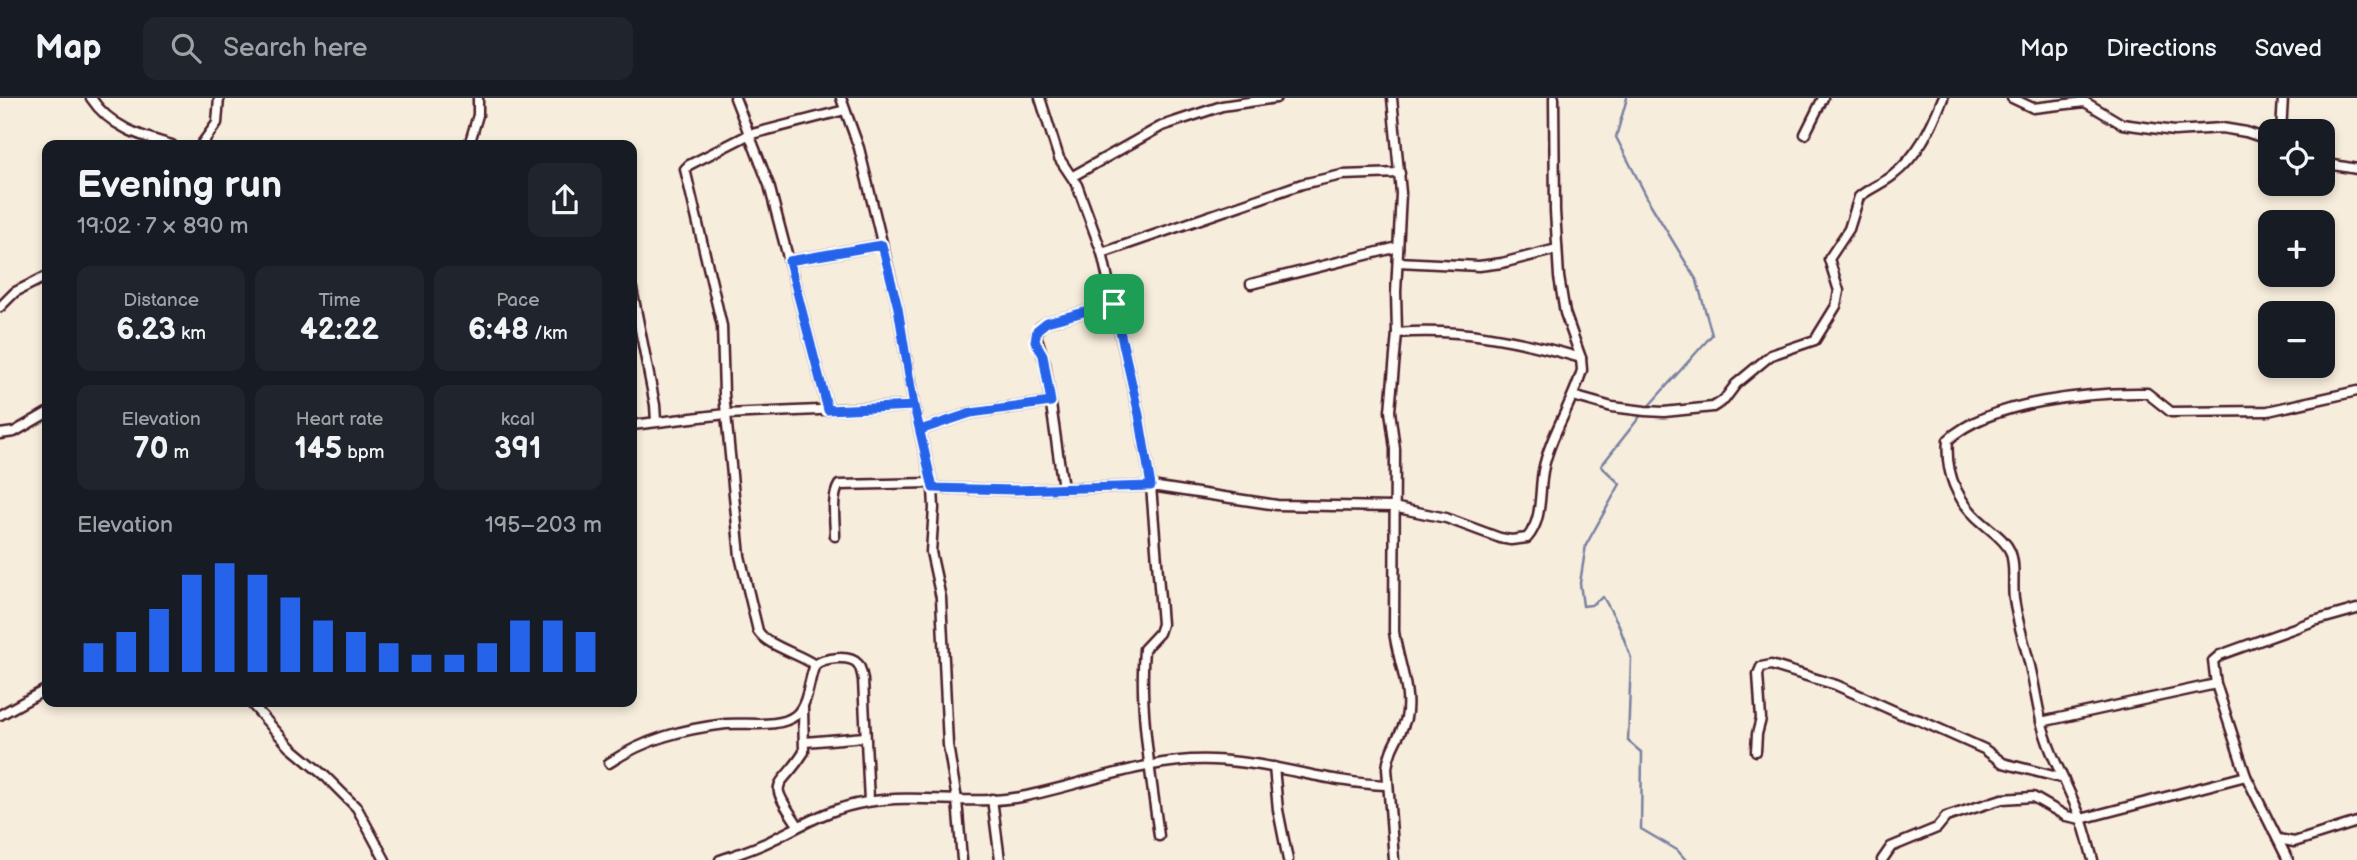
<!DOCTYPE html>
<meta charset="utf-8">
<style>
:root{--surface:#171b24;--page:#20242c;--text:#f1f3f6;--muted:#9ea1a6;--line:#363941;--accent:#2563eb}
body{margin:0;font-family:"Balsamiq Sans",sans-serif;background:var(--page);color:var(--text);height:100vh;display:flex;flex-direction:column;font-size:26px;white-space:nowrap}
*{box-sizing:border-box;margin:0}
p{font-size:23px;color:var(--muted)}
.icon{flex:none;width:38px;height:38px;fill:none;stroke:currentColor;stroke-width:2;stroke-linecap:round;stroke-linejoin:round}
.map{position:relative;flex:1;overflow:hidden}
.drawer{position:absolute;left:42px;top:42px;width:595px;height:567px;display:flex;flex-direction:column;background:var(--surface);border-radius:14px;box-shadow:0 4px 10px #0003}
.drawer>*{flex:none}
.buttons{position:absolute;left:2258px;top:21px;display:grid;gap:14px}
.buttons a{display:grid;place-items:center;width:77px;height:77px;border-radius:14px;background:var(--surface);box-shadow:0 4px 10px #0003;font-size:35px}
.pin{position:absolute;display:grid;place-items:center;width:60px;height:60px;color:#fff;margin:-30px;border-radius:14px;box-shadow:0 4px 10px #0006}
.round{display:grid;place-items:center;flex:none;width:74px;height:74px;border-radius:14px;background:var(--page)}
.overview{display:flex;align-items:center;justify-content:space-between;height:119px;padding:0 35px}
h1{font-size:38px;font-weight:800;line-height:52px}
.figures{display:grid;grid-template-columns:repeat(3,1fr);gap:10px;height:119px;padding:7px 35px}
.figures div{display:grid;align-content:center;border-radius:14px;background:var(--page);text-align:center}
.figures b{font-size:30px;font-weight:800}
.figures small{font-size:19px;font-weight:400}
.figures p{font-size:19px}
.chart{height:196px;padding:14px 35px}
.chart p{display:flex;justify-content:space-between}
.chart svg{width:100%;height:126px;margin-top:7px;stroke:var(--accent);stroke-width:6}
header{display:flex;align-items:center;gap:42px;box-sizing:border-box;height:98px;padding:0 35px;background:var(--surface);border-bottom:2px solid var(--line)}
header strong{font-size:33px}
nav{display:flex;gap:38px;margin-inline-start:auto;font-size:24px}
.search{width:490px;height:63px;background:var(--page);display:flex;align-items:center;gap:18px;box-sizing:border-box;padding:0 24px;border-radius:14px;color:var(--muted);font-size:26px}
.map>svg:first-child{display:block}
.lines{fill:none;stroke-linecap:round;stroke-linejoin:round}
.stream{stroke:#7881a1;stroke-width:2.5}
.minor-casing{stroke:#4a1f2b;stroke-width:13}
.minor{stroke:#fdfcf7;stroke-width:8}
.route-casing{stroke:#fff;stroke-width:14}
.route{stroke:#2563eb;stroke-width:9}
</style>
<header>
<strong>Map</strong>
<div class="search"><svg class="icon" aria-label="search" viewBox="0 0 24 24"><circle cx="10" cy="10" r="6"/><path d="M15 15l6 6"/></svg>Search here</div>
<nav><a>Map</a><a>Directions</a><a>Saved</a></nav>
</header>
<div class="map">
<svg width="2357" height="762" viewBox="0 0 2357 762">
<rect width="100%" height="100%" fill="#f7eddc"/>
<filter id="ink" filterUnits="userSpaceOnUse"><feTurbulence type="fractalNoise" baseFrequency=".0143" numOctaves="2"/><feDisplacementMap in="SourceGraphic" scale="14" xChannelSelector="R" yChannelSelector="G"/><feConvolveMatrix kernelMatrix="1 2 1 2 8 2 1 2 1" color-interpolation-filters="sRGB"/></filter>
<g filter="url(#ink)">
<g class="lines">
<g class="stream">
<polyline points="1627,0 1616,39 1651,107 1697,183 1712,237 1646,311"/>
<polyline points="1642,316 1601,368 1620,386 1586,447 1580,485 1583,508 1591,507 1603,499 1618,525 1631,560 1628,643 1642,655 1641,731 1677,752 1686,762"/>
</g>
<g class="minor-casing">
<g id="minor">
<path d="M91 0C110 29 140 38 172 47"/>
<polyline points="735,0 769,87 828,312"/>
<polyline points="841,0 859,50 898,210 914,308 933,390 934,410 931,454 941,500 948,647 957,702 962,762"/>
<path d="M1040 0 1059 60 1077 87 1102 155 1139 317 1151 388 1162 526 1159 535 1144 551C1139 612 1151 677 1159 738"/>
<path d="M1392 0 1401 95 1396 194 1397 235 1390 313 1395 351 1394 533C1397 561 1412 592 1406 620 1401 638 1390 647 1387 670L1394 762"/>
<polyline points="2012,0 2033,10 2085,4 2122,26 2174,33 2222,30 2246,34 2270,42"/>
<polyline points="2281,33 2283,0"/>
<polyline points="1805,36 1823,0"/>
<polyline points="201,47 217,25 219,0"/>
<polyline points="469,47 478,17 478,0"/>
<polyline points="2322,65 2357,71"/>
<polyline points="1073,78 1162,28 1222,8 1276,0"/>
<polyline points="1102,155 1302,86 1342,77 1400,75"/>
<polyline points="789,163 882,147"/>
<polyline points="1398,164 1479,168 1502,165 1557,151"/>
<polyline points="1251,186 1398,149"/>
<polyline points="632,191 655,307 656,323"/>
<polyline points="0,209 15,194 47,178"/>
<path d="M1397 235C1460 230 1520 242 1581 260"/>
<path d="M1573 298 1612 309 1645 313 1664 314 1713 309 1724 302 1736 286 1771 257 1815 242 1836 208 1839 193 1829 161 1849 131 1859 99C1868 91 1882 86 1892 78 1918 58 1931 30 1943 0"/>
<polyline points="632,327 726,316 914,308"/>
<polyline points="920,332 971,315 1051,304"/>
<polyline points="0,336 14,334 47,315"/>
<path d="M933 390 1014 392 1151 388 1277 407 1393 409 1446 420 1500 440 1511 442 1527 440C1543 422 1539 395 1543 373 1550 337 1572 307 1582 272L1581 260 1565 215 1559 179 1555 113 1554 0"/>
<polyline points="1063,390 1045,265 1036,237 1040,229 1047,224 1114,206"/>
<path d="M835 438C835 423 831 400 839 387L932 385"/>
<path d="M815 567C798 555 767 548 758 533L740 458 724 296 722 228 685 71 689 67 748 37 845 12"/>
<polyline points="250,604 290,649 326,679 357,710 385,762"/>
<polyline points="0,617 47,591"/>
<polyline points="2041,624 2216,586"/>
<polyline points="805,644 865,639"/>
<polyline points="1756,653 1757,636 1761,621 1758,576 1761,569 1771,567 1836,587 1901,616 1919,622 1984,651 2003,665 2061,680"/>
<path d="M609 665C645 641 683 631 726 626 747 624 779 631 796 617 809 605 808 583 815 567 823 560 850 556 858 566 861 570 862 576 863 582L869 703"/>
<polyline points="1274,669 1278,712 1288,762"/>
<polyline points="992,701 1000,762"/>
<path d="M798 727C765 679 779 694 804 654L803 609"/>
<polyline points="2278,741 2294,744 2357,724"/>
<path d="M720 762C738 756 757 750 774 741 806 725 830 710 867 704 918 695 970 708 1021 699 1084 687 1148 659 1213 662 1272 664 1328 685 1386 687"/>
<polyline points="1882,762 1891,749 1937,730 1946,719 2002,701 2033,699 2066,718 2081,721 2246,678"/>
<path d="M2093 762C2089 748 2086 734 2081 721 2068 687 2049 657 2041 622 2036 602 2034 583 2029 564 2024 543 2017 523 2014 501 2012 486 2016 467 2010 453 2005 442 1993 434 1984 426 1957 404 1945 377 1948 342 1989 303 2092 294 2147 295L2171 314 2268 313 2357 293"/>
<polyline points="2288,762 2246,678 2216,586 2213,563 2220,557 2314,523 2357,511"/>
</g>
</g>
<use href="#minor" class="minor"/>
</g>
</g>
<g class="lines" filter="url(#ink)">
<g class="route-casing">
<polyline id="route" points="1114,206 1047,224 1037,232 1035,243 1043,257 1051,304 971,315 920,332 914,308 828,312 789,163 882,147 898,210 914,308 933,390 1014,392 1151,388 1139,317 1114,206"/>
</g>
<use href="#route" class="route"/>
</g>
</svg>
<div class="buttons">
<a><svg class="icon" aria-label="locate" viewBox="0 0 24 24"><circle cx="12" cy="12" r="6"/><path d="M12 2v4M12 18v4M2 12h4M18 12h4"/></svg></a>
<a>+</a>
<a>−</a>
</div>
<div class="pin" style="left:1114px;top:206px;background:#1e9e55"><svg class="icon" aria-label="arrive" viewBox="0 0 24 24"><path d="M6 21V4h12l-3 4 3 4H6"/></svg></div>
<section class="drawer">
<div class="overview"><div><h1>Evening run</h1><p>19:02 · 7 × 890 m</p></div><a class="round"><svg class="icon" aria-label="share" viewBox="0 0 24 24"><path d="M12 15V3M7 8l5-5 5 5M5 13v7h14v-7"/></svg></a></div>
<div class="figures">
<div><p>Distance</p><b>6.23<small> km</small></b></div>
<div><p>Time</p><b>42:22</b></div>
<div><p>Pace</p><b>6:48<small> /km</small></b></div>
</div>
<div class="figures">
<div><p>Elevation</p><b>70<small> m</small></b></div>
<div><p>Heart rate</p><b>145<small> bpm</small></b></div>
<div><p>kcal</p><b>391</b></div>
</div>
<div class="chart"><p><span>Elevation</span>195–203 m</p>
<svg viewBox="0 0 160 44" preserveAspectRatio="none"><path d="M5 44V34M15 44V30M25 44V22M35 44V10M45 44V6M55 44V10M65 44V18M75 44V26M85 44V30M95 44V34M105 44V38M115 44V38M125 44V34M135 44V26M145 44V26M155 44V30"/></svg>
</div>
</section>
</div>
